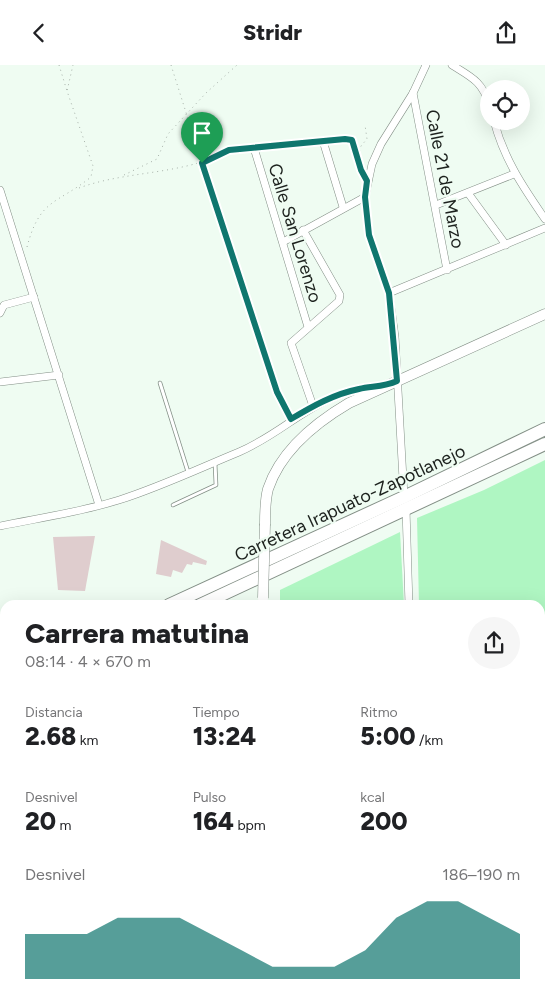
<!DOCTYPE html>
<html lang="es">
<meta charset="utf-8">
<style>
:root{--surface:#fff;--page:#f6f6f6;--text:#202124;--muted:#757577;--accent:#0f766e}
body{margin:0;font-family:Figtree,sans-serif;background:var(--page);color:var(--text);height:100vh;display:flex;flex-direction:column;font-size:19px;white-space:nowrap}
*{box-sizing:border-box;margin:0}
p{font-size:16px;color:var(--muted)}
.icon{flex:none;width:28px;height:28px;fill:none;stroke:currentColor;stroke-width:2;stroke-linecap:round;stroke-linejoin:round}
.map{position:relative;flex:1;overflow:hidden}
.panel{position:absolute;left:0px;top:535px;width:545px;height:405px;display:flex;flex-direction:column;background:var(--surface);border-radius:15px 15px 0 0;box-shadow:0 5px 20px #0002}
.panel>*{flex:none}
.tools{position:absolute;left:480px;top:15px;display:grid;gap:10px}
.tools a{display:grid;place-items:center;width:50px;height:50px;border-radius:50%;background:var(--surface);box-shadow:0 5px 20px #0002;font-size:25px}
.pin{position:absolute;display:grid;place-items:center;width:42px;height:42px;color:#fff;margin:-51px -21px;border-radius:50% 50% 50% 0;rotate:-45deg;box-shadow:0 0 5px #0007}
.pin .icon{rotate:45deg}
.round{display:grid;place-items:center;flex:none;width:52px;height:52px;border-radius:26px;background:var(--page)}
.overview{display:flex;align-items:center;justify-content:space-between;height:85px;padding:0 25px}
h1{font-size:28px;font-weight:800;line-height:38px}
.figures{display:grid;grid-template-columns:repeat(3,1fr);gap:8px;height:85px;padding:5px 25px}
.figures div{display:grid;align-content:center}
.figures b{font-size:25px;font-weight:800}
.figures small{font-size:14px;font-weight:400}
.figures p{font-size:14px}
.chart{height:140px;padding:10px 25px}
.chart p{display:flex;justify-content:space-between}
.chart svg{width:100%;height:90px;margin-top:5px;fill:var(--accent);opacity:.7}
header{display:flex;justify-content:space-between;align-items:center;height:65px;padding:0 25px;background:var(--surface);font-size:22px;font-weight:800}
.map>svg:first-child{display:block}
.green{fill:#aff6c2}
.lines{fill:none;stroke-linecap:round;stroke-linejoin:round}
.stream{stroke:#84d19a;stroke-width:2.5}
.building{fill:#dfcdce}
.lane-casing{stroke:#838f86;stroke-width:4.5}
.street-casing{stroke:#838f86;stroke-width:8}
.secondary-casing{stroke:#838f86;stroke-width:11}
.highway-casing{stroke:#838f86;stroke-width:14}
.path{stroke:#a7b1a9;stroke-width:1;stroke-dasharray:1 4;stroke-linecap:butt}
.lane{stroke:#fff;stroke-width:3}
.street{stroke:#fff;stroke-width:7}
.secondary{stroke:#fff;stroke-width:10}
.highway{stroke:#fff;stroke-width:12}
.secondary-bridge-casing{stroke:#838f86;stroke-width:11;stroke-linecap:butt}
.secondary-bridge{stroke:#fff;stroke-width:10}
.route-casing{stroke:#fff;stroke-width:10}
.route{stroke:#0f766e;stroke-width:6}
.labels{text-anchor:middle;stroke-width:4.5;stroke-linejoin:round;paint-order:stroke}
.street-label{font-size:18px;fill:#1c211d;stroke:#effcf2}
</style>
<header><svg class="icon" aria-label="back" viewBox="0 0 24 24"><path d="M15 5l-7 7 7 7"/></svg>Stridr<svg class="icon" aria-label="share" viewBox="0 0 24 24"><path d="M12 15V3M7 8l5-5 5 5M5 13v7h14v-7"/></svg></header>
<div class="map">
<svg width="545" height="940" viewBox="0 0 545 940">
<rect width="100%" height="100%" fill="#effcf2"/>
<g class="green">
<polygon points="545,395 545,772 540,771 540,540 419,540 417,453 484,425"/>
<polygon points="400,467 404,540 280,540 280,525"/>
</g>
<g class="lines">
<polyline class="stream" points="225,937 228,940"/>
</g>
<g class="building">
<polygon points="95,471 85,526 58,525 53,472"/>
<polygon points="161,475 207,496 206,500 193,497 192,500 187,499 182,508 173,505 171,512 156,509"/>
</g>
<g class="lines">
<g class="lane-casing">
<g id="lane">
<polyline points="160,318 188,407"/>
<polyline points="173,440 216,420 215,398"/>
<polyline points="542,789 544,857"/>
<polyline points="540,897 545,893"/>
<polyline points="347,935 347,940"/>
</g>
</g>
<g class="street-casing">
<g id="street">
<path d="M452 0C471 12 482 16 489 39"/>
<polyline points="413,28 447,205"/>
<path d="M494 56C504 94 523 122 545 154"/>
<polyline points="323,76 343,142"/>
<polyline points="254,83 308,262"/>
<polyline points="229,85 345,74"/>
<polyline points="0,125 99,440"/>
<polyline points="468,128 506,180"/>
<polyline points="436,140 514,109"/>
<polyline points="303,165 340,230 339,236 291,278 313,341"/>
<polyline points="283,177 365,132"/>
<polyline points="389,228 545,163"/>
<polyline points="0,248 4,240 34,232"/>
<polyline points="0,317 59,310"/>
<polyline points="404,432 395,272 389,228 369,171 365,132 372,99 381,79 413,28 426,0"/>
<polyline points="406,444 409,540"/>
<path d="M0 461C39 453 81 447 119 435 160 422 200 403 239 387 292 364 315 326 379 322"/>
<polyline points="540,775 545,776"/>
<polyline points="540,788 545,788"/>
<polyline points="540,912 545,911"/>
<polyline points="420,935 420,940"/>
<polyline points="469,935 469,940"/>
<polyline points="517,935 517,940"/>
<polyline points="142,940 198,935"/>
</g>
</g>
<g class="secondary-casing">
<g id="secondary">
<path d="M265 459C265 448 265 435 268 424 281 385 315 358 349 338L545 249"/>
<polyline points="261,935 261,940"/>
</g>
</g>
<g class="highway-casing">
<g id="highway">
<polyline points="169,540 404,432 545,364"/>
<polyline points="200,540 545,379"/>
<polyline points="0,607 5,605"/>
<polyline points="0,617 5,615"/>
</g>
</g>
<g class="path">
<polyline points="59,0 67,26"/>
<polyline points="171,0 244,231 277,327 289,349"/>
<polyline points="353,76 362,108"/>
<polyline points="358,91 361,81 367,74 365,60"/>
<polyline points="124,110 157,94 168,69 206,28 237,0"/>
<path d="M79 123C125 106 178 110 222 89"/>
<path d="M27 182C40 133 56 140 91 112L93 101 67 26 73 0"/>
</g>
<use href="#lane" class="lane"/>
<use href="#street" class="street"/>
<use href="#secondary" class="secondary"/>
<use href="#highway" class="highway"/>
<g class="secondary-bridge-casing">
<polyline id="secondary-bridge" points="263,533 265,459"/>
</g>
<use href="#secondary-bridge" class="secondary-bridge"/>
</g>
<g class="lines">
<g class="route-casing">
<path id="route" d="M345 74 352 75 361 105 367 116 365 132 369 170 389 228 397 316C384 322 373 321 359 324 334 329 313 341 291 354L277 327 202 98 229 85Z"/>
</g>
<use href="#route" class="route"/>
</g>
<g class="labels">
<g class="street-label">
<text transform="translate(445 114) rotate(79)" y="6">Calle 21 de Marzo</text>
<text transform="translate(295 168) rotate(73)" y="6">Calle San Lorenzo</text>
<text transform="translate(350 438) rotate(-25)" y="6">Carretera Irapuato-Zapotlanejo</text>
</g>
</g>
</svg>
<div class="tools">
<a><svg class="icon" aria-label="locate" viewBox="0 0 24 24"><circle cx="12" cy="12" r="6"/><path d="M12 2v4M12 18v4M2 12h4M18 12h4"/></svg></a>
</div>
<div class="pin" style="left:202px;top:98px;background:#1e9e55"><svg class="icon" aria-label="arrive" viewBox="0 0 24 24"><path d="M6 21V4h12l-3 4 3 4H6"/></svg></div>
<section class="panel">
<div class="overview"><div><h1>Carrera matutina</h1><p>08:14 · 4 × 670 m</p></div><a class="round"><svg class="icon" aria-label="share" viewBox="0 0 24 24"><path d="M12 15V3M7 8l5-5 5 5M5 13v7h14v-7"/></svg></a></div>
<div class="figures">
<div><p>Distancia</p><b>2.68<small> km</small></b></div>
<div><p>Tiempo</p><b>13:24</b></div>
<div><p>Ritmo</p><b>5:00<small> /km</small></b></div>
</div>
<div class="figures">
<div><p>Desnivel</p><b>20<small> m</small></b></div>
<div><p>Pulso</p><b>164<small> bpm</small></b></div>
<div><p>kcal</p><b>200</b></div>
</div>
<div class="chart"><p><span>Desnivel</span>186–190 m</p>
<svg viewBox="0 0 160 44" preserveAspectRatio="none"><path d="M0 44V22L10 22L20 22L30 14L40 14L50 14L60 22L70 30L80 38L90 38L100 38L110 30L120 14L130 6L140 6L150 14L160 22V44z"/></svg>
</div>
</section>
</div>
